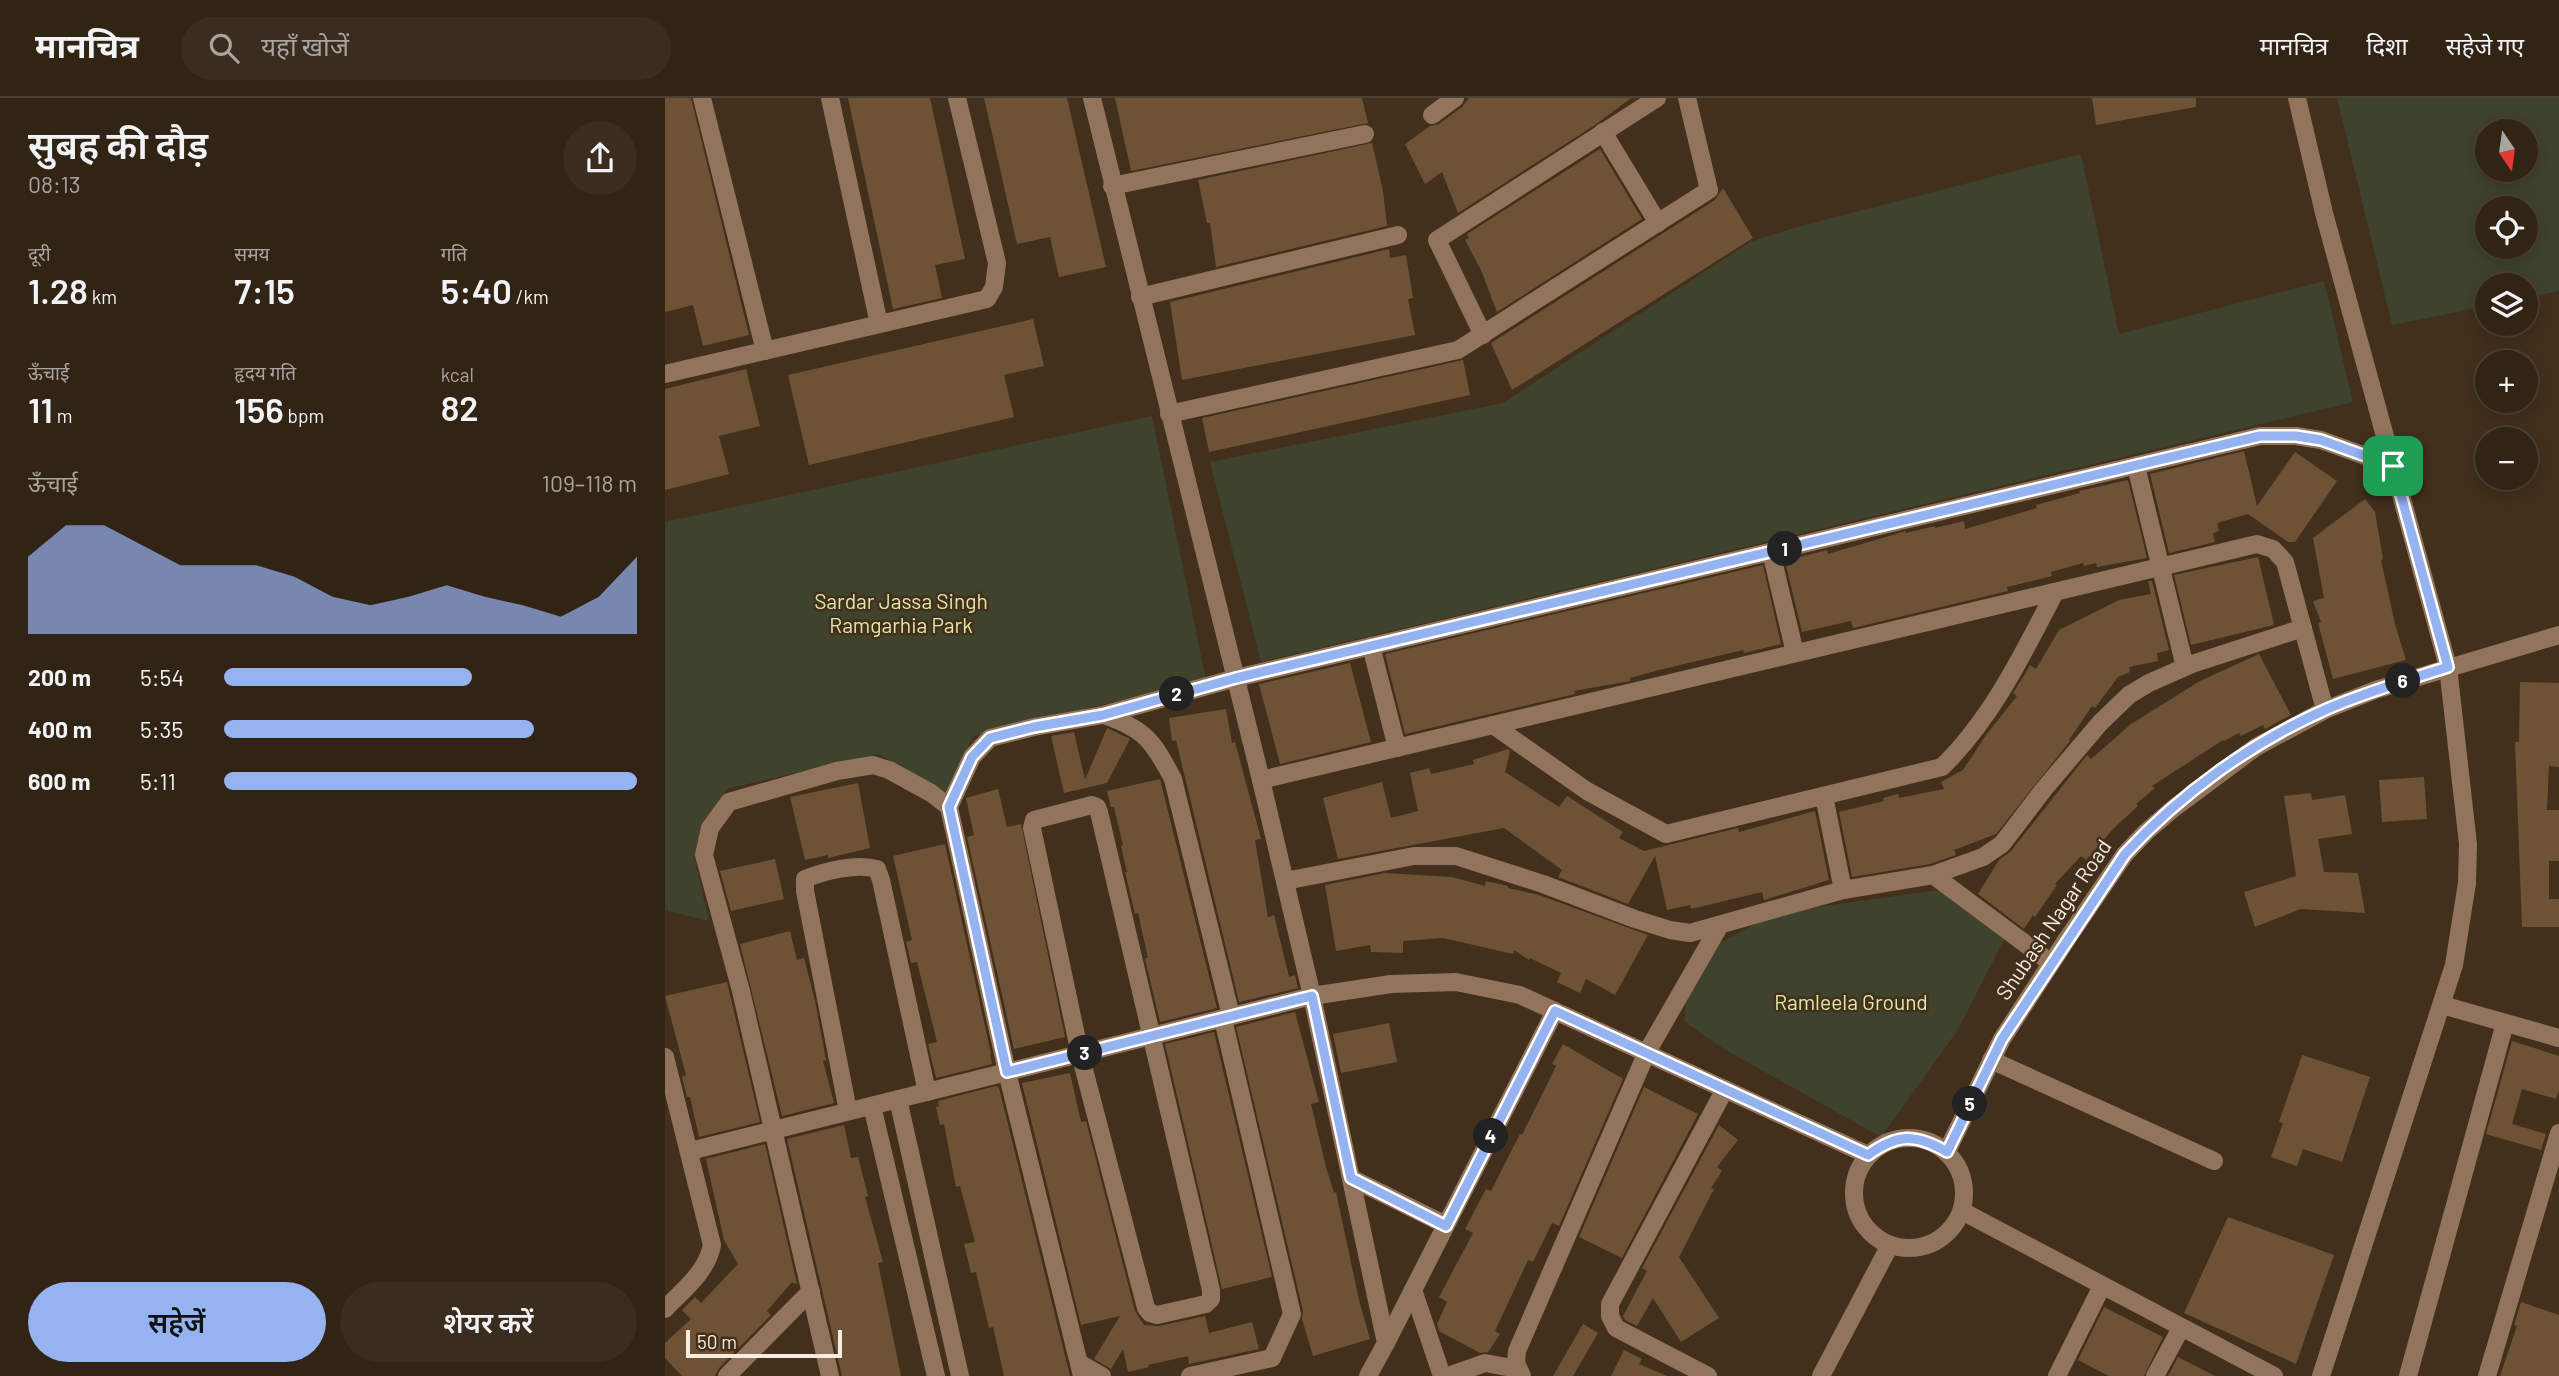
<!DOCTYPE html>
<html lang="hi">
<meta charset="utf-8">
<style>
:root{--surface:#322415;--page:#3a2c1e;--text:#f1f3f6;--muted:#a8a4a0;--line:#4d4134;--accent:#95b2f1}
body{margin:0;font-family:Barlow,"Noto Sans Devanagari",sans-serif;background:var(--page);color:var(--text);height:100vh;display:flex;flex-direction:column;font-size:26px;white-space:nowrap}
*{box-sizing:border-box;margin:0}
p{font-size:23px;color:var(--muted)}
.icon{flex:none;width:38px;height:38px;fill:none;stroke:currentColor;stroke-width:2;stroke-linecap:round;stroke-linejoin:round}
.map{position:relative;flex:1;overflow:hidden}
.side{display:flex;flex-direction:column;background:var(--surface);width:665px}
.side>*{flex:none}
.needle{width:46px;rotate:167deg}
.controls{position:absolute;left:1810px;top:21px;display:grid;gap:14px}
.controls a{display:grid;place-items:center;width:63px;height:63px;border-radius:50%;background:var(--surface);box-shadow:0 4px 18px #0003,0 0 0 2px var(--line);font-size:35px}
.scale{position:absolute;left:21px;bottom:18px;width:156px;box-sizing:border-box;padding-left:7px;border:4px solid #f8ece0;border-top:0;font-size:19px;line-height:24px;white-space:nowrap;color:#f8ece0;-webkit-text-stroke:5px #42301c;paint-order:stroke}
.pin{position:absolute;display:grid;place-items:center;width:60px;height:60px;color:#fff;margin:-30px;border-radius:14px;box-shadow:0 4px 10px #0006}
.km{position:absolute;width:35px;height:35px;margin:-18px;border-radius:50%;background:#222;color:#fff;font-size:19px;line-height:35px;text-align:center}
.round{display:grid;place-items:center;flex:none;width:74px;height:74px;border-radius:37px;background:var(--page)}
.overview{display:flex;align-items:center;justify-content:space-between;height:119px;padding:0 28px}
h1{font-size:38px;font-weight:600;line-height:52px}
.stats{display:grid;grid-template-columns:repeat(3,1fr);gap:10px;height:119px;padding:7px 28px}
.stats div{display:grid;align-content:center}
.stats b{font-size:35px;font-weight:600}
.stats small{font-size:19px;font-weight:400}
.stats p{font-size:19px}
.chart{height:196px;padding:14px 28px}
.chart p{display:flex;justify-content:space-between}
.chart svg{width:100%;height:126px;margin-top:7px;fill:var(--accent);opacity:.7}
.primary-button{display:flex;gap:14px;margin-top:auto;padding:14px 28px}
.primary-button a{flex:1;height:80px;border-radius:42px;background:var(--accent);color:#111;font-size:28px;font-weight:600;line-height:80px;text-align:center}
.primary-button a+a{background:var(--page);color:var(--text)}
ul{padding:0 28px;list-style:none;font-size:23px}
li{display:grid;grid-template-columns:112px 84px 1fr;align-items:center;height:52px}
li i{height:18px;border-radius:9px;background:var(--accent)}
header{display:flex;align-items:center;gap:42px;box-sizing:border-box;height:98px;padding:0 35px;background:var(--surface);border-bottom:2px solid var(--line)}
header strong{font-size:33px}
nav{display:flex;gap:38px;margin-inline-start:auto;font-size:24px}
.search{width:490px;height:63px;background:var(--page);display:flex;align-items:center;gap:18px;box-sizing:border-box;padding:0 24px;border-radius:38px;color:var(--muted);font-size:26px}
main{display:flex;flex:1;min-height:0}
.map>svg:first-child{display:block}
.green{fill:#3f422d;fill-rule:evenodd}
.building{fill:#6d5236}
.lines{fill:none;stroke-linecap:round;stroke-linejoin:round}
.minor{stroke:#92735c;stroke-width:18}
.route-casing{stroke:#fff;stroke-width:14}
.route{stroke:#95b2f1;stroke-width:9}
.labels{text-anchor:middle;stroke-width:5;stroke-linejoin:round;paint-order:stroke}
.park-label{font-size:21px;fill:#e0e8a7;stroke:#42301c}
.street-label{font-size:21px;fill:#f8ece0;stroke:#42301c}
</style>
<header>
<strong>मानचित्र</strong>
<div class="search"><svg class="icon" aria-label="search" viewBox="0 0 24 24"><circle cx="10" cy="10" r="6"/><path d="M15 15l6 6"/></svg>यहाँ खोजें</div>
<nav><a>मानचित्र</a><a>दिशा</a><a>सहेजे गए</a></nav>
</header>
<main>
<section class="side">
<div class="overview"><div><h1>सुबह की दौड़</h1><p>08:13</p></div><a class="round"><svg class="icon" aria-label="share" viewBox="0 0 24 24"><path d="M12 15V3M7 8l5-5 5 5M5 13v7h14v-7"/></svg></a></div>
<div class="stats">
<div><p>दूरी</p><b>1.28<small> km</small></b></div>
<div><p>समय</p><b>7:15</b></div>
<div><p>गति</p><b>5:40<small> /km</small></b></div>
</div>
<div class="stats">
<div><p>ऊँचाई</p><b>11<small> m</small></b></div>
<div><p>हृदय गति</p><b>156<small> bpm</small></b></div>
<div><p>kcal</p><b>82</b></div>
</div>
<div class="chart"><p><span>ऊँचाई</span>109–118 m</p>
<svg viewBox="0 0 160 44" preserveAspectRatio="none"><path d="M0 44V17L10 6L20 6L30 13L40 20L50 20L60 20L70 24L80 31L90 34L100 31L110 27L120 31L130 34L140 38L150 31L160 17V44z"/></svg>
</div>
<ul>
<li><b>200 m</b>5:54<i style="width:60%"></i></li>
<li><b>400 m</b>5:35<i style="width:75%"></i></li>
<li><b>600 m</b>5:11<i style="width:100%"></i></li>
</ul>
<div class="primary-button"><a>सहेजें</a><a>शेयर करें</a></div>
</section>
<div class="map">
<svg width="1894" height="1278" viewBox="0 0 1894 1278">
<rect width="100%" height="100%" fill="#42301c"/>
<g class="green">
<path d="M1672 0H1894V193L1860 200V187H1822V208L1727 227ZM1822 33H1860V72H1822ZM1822 110H1860V149H1822Z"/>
<polygon points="1416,56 1454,236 1659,183 1688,304 596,564 545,364 838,305 1085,144 1132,129"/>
<polygon points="487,318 541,582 308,638 282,697 214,656 61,691 29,759 44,823 0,812 0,424"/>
<polygon points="1281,791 1341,838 1292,933 1216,1039 1059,951 1020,924 1021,891 1040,856 1056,844 1096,823 1123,813"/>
</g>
<g class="building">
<polygon points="0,0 26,0 84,237 38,248 28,207 0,214"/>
<polygon points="183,0 265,0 300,161 270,167 277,200 228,211"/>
<polygon points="319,0 402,0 441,169 394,179 385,139 352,146"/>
<polygon points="450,0 697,0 703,25 466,73"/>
<polygon points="804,0 966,0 930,27 793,115 777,74 760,86 740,46 765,28 774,26 797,9"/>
<polygon points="1427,0 1531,0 1531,9 1431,27"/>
<polygon points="707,45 718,93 722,128 551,169 545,125 542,125 533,82"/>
<polygon points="935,51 977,121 832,214 816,172 800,142 804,140 802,136"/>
<polygon points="1058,90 1088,140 847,292 826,245 1050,102"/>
<polygon points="724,151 725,160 741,157 748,200 743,201 750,237 517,282 505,204"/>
<polygon points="368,221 379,268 339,277 349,319 144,367 123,277"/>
<polygon points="798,262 805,297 544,354 537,320"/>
<polygon points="81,271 95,328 54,338 64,376 0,392 0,291"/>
<polygon points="1579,353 1592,408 1630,354 1672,383 1630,444 1623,444 1583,416 1552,425 1554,433 1548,435 1550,444 1504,455 1485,376"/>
<polygon points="1463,382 1482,460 1432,469 1431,465 1419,468 1418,465 1386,474 1387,478 1342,489 1343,493 1188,530 1186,523 1137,534 1120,463 1162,452 1163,456 1241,433 1241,435 1270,428 1270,430 1299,423 1300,431 1372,410 1371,407 1415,395 1414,393"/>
<polygon points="1700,401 1710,414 1718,461 1716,462 1730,526 1741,562 1668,581 1653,525 1656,524 1648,503 1659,500 1648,440"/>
<polygon points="1593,459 1609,527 1526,547 1509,477"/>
<polygon points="1098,467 1116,546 1079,555 1078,552 994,572 965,580 965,583 909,593 910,596 740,636 720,556"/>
<polygon points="1483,483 1487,483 1504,552 1492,555 1493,563 1464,569 1465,574 1453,579 1430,610 1427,608 1404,642 1405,643 1331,736 1289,752 1291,757 1265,766 1187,779 1174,714 1219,703 1218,700 1233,696 1234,700 1279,691 1276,684 1298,672 1321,637 1352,598 1348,595 1360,576 1365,567 1371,571 1394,532 1454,502 1486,496"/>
<polygon points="1594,556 1626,617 1600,631 1598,627 1576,638 1574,635 1559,643 1558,642 1487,688 1490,690 1471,706 1473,708 1449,730 1421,762 1416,758 1390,786 1392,787 1370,819 1368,817 1359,831 1313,796 1334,762 1346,753 1422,657 1426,661 1466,626 1535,583"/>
<polygon points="685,565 706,644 615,666 594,586"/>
<polygon points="1855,584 1894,585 1894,669 1884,668 1882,712 1894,712 1894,763 1884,763 1884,801 1894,801 1894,829 1857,829 1850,644 1854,644"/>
<polygon points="561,611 567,645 570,644 596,741 590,742 603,819 609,817 624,879 630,877 633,890 574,904 511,642 507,643 504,620"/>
<polygon points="442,630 465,641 442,685 399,695 386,638 409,634 420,682"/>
<polygon points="843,651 845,653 840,674 894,709 902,698 958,734 954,740 979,753 1073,730 1074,734 1150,713 1164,782 1099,802 1097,794 1026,811 1025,807 1002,812 990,758 963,806 893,779 897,772 839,730 673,761 658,700 717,684 726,720 753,713 745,675 764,670 766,676 809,666 808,662"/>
<polygon points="1759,679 1762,721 1717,724 1714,682"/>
<polygon points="495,681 552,910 495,924 481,865 480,860 483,860 473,815 470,816 460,774 462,774 456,748 458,747 449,709 446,709 442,693"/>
<polygon points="193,685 205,750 163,760 163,757 140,762 125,699"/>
<polygon points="333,691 342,729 356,726 400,939 349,951 302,739 309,737 301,700"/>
<polygon points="1646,695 1647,702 1680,697 1687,736 1653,741 1659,774 1693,775 1700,815 1636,811 1590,829 1579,794 1631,778 1619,698"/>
<polygon points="280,746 326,956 325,957 327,966 271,980 263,946 272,944 252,864 246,865 243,852 241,844 247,842 228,758"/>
<polygon points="110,761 119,801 66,813 55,773"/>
<polygon points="720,775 787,779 820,788 821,783 843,788 843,790 874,797 983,837 950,897 921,881 915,895 892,884 896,875 865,860 864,862 849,852 848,856 778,840 738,843 738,855 706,854 705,847 671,853 660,787"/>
<polygon points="125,833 132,862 139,860 150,903 161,962 158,963 169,1005 117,1018 75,846"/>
<polygon points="62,884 95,1024 34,1039 25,999 22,999 17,979 21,977 0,898"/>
<polygon points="630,914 654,1004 646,1006 661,1069 669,1095 671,1094 694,1202 705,1241 648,1258 637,1221 638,1213 571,929"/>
<polygon points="724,925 732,964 676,975 668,936"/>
<polygon points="549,934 607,1179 557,1191 500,946"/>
<polygon points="1847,943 1894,958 1894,992 1891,1001 1857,991 1847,1026 1881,1036 1876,1052 1821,1036"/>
<polygon points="898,946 958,981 894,1128 887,1125 868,1164 863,1162 830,1233 835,1236 823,1254 815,1255 774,1233 772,1226 782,1204 774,1199 808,1135 800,1131 821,1091 826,1093 855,1036 857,1037 891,968 887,966"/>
<polygon points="1637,957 1705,979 1677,1064 1638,1051 1632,1068 1606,1059 1618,1025 1614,1024"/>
<polygon points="405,975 416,1024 421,1023 470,1213 479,1227 494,1228 540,1218 544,1235 587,1224 594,1251 524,1266 523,1258 483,1267 484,1269 463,1274 458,1251 446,1271 429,1261 455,1218 416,1227 357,985"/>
<polygon points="331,988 334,990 405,1278 339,1278 328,1229 324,1230 311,1174 306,1175 299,1146 310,1144 295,1088 291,1089 279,1026 275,1027 271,1009 274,1008 273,1003"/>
<polygon points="979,989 1033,1016 957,1160 914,1139"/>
<polygon points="179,1027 186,1060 193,1059 203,1098 200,1099 218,1164 213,1165 236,1278 177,1278 122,1041"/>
<polygon points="1054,1027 1073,1042 1052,1069 1057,1073 1046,1090 1049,1091 1014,1159 1054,1220 1016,1244 988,1200 972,1228 960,1222 958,1218 982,1173 977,1170"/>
<polygon points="100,1046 132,1186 127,1184 102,1213 106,1217 54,1270 50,1278 17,1278 0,1260 0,1245 26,1221 17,1212 30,1199 36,1205 73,1166 59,1142 41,1061"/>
<polygon points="1563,1119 1669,1157 1631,1266 1519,1215"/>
<polygon points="1856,1204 1894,1217 1894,1278 1835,1278 1852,1228 1849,1227"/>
<polygon points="1439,1209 1498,1239 1479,1278 1444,1278 1413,1262"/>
<polygon points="918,1226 933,1235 908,1278 888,1278"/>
<polygon points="959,1252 977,1261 974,1266 1002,1278 946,1278"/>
<polygon points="1513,1259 1550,1278 1503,1278"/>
</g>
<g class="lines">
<g class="minor">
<polyline points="37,0 100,253"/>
<polyline points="165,0 214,226"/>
<polyline points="427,0 596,682 647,898 721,1245 703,1278"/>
<polyline points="1632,0 1659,115 1783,569 1803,746 1802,785 1789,867 1656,1278"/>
<polyline points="767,17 790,0"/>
<polyline points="938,34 993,125"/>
<polyline points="447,88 700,36"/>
<polyline points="475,199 733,137"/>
<polyline points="818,237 772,142 992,0"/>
<polyline points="0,276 322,201 329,189 332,165 292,0"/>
<polyline points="504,316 793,252 1044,92 1022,0"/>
<polyline points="1471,368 1520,569"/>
<polyline points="1106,454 1130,555"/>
<polyline points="706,548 732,650"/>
<path d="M439 617C480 631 488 643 508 681L566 918"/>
<path d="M828 627 922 693 1001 736 1277 669C1327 620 1358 556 1390 494"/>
<polyline points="596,682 1592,446 1608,451 1620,464 1660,612"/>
<polyline points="1159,698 1178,792"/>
<polygon points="427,707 432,709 434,714 546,1192 546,1201 541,1206 492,1217 485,1215 481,1210 415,956 367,730 369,722"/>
<polyline points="284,709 307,659 325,640 369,629 438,617 571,580 1595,338 1631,338 1656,342 1728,368"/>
<polyline points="1268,777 1386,865"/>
<polyline points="620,783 749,758 791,758 878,786 970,821 1005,832 1025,835 1178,792 1268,777 1318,759 1337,746 1379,691 1435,625 1464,597 1484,585 1527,566 1638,530"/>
<polyline points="1777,907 1894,940"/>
<path d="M0 959 47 1147C42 1174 18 1192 0 1211"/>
<polyline points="1326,962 1549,1063"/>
<polyline points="233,1001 295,1278"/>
<polyline points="207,1008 271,1278"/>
<path d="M183 1013 140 793V781C159 773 192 765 212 771L216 782 262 994"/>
<circle cx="1244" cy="1095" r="55"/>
<polyline points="25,1053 647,898 726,886 791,884 855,897 1203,1057"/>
<polyline points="1282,1053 1337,941 1402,841 1460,756 1481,734 1509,710 1591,649 1660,612 1710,592 1894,537"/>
<polyline points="686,1080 781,1127"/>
<polyline points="1297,1113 1609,1278"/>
<polyline points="748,1192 777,1278"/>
<polyline points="721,1245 890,913"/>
<polyline points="414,1265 437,1278"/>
<polyline points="62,1278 146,1193"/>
<polyline points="165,1278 76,893 39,757 45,730 64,704 172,673 208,667 224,672 266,695 284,709 342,974 417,1278"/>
<polyline points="525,1278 607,1260 627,1216 558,921"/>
<polyline points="783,1278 820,1265 853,1271"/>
<polyline points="857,1278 851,1265 852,1253 982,954 1055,827"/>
<polyline points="1043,1278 951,1230 945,1218 945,1206 1060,991"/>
<polyline points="1156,1278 1225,1147"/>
<polyline points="1392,1278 1437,1188"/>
<polyline points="1490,1278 1516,1230"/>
<polyline points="1743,1278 1840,925"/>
<polyline points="1822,1278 1894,1035"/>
</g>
</g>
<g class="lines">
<g class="route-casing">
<path id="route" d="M1595 338H1631L1656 342 1728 368 1783 569C1742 582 1701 594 1662 611 1587 644 1515 696 1460 756L1337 941 1282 1054C1250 1035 1232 1036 1203 1057L890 913 781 1128 686 1080 647 898 342 974 284 709 307 659 325 640 369 629 438 617 571 580Z"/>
</g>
<use href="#route" class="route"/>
</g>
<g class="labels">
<g class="park-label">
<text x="236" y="511">Sardar Jassa Singh<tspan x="236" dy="24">Ramgarhia Park</tspan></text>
<text x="1186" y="912">Ramleela Ground</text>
</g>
<g class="street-label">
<text transform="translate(1389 822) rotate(-56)" y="7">Shubash Nagar Road</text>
</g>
</g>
</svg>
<div class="controls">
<a><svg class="needle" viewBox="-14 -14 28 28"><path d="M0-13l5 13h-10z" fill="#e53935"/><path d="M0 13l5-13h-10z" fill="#a8a4a0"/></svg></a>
<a><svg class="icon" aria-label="locate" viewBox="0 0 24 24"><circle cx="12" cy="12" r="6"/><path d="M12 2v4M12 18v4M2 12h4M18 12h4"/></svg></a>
<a><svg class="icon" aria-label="layers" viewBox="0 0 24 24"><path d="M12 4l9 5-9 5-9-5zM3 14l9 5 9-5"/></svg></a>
<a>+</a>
<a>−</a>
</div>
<div class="scale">50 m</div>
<div class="pin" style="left:1728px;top:368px;background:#1e9e55"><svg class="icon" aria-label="arrive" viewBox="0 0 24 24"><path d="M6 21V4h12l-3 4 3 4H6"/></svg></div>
<b class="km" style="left:1120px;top:451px">1</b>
<b class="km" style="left:512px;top:596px">2</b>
<b class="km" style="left:420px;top:955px">3</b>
<b class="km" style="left:826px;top:1038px">4</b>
<b class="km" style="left:1305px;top:1006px">5</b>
<b class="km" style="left:1738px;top:583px">6</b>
</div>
</main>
